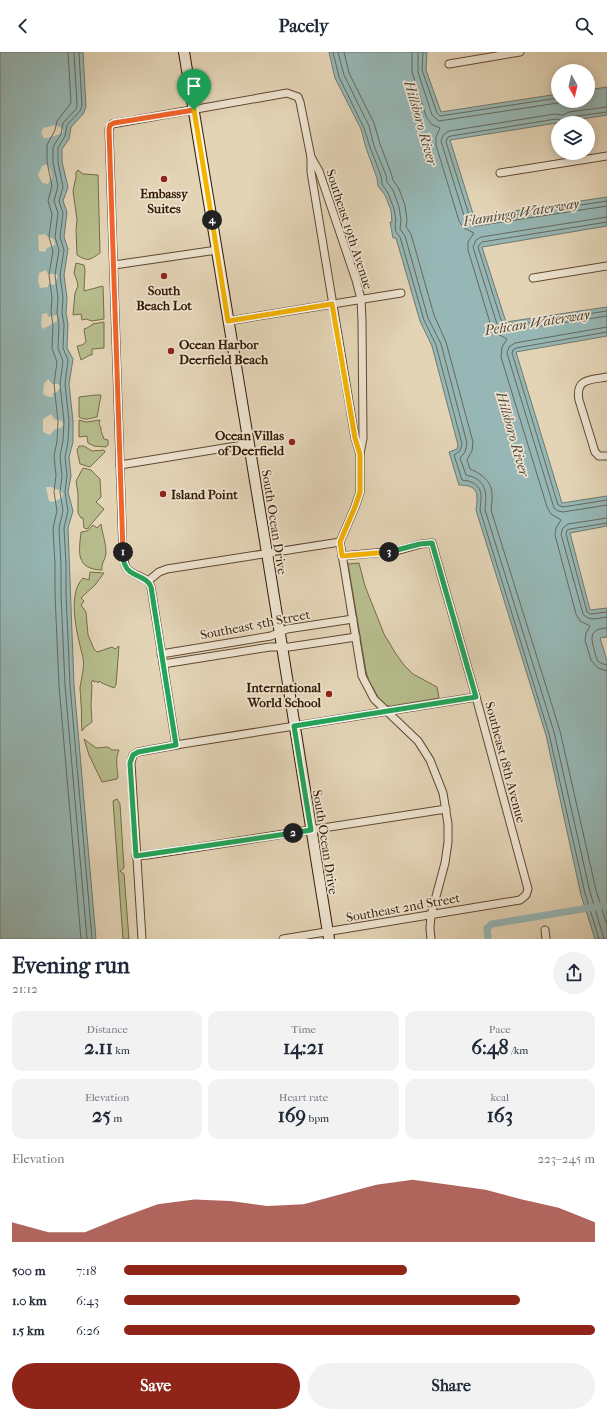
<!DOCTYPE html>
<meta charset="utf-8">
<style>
:root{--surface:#fff;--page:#f2f2f3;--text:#1f2937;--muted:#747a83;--accent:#8f2418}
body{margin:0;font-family:"IM FELL French Canon",serif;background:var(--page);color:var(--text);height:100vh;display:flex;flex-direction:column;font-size:15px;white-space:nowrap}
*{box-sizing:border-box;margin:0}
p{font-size:13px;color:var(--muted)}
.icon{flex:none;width:22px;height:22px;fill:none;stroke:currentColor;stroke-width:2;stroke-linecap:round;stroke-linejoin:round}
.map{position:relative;height:887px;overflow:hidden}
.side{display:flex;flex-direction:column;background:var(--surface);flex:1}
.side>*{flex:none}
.needle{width:26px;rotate:172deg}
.buttons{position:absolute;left:551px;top:12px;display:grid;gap:8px}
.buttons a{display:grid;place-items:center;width:44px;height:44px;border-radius:50%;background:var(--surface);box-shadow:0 2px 10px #0003;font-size:20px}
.pin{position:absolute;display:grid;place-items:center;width:34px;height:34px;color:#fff;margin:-41px -17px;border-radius:50% 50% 50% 0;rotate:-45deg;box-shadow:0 0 4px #0007}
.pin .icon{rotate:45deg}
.km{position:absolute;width:20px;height:20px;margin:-10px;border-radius:50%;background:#222;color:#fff;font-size:11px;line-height:20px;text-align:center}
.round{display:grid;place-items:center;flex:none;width:42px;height:42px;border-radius:21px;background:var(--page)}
.head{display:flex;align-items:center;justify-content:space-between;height:68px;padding:0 12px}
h1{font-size:22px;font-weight:800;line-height:30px}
.stats{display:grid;grid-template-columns:repeat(3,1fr);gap:6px;height:68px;padding:4px 12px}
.stats div{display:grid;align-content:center;border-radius:10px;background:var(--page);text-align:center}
.stats b{font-size:20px;font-weight:800}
.stats small{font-size:11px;font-weight:400}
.stats p{font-size:11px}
.chart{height:112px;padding:8px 12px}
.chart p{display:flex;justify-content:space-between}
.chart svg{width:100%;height:72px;margin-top:4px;fill:var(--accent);opacity:.7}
.primary-button{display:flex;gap:8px;margin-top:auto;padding:8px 12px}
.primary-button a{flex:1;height:46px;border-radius:24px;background:var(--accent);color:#fff;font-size:16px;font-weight:800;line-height:46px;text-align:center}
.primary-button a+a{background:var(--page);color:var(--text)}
ul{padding:0 12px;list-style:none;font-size:13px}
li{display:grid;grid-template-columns:64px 48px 1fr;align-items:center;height:30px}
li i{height:10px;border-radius:5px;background:var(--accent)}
header{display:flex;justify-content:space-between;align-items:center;height:52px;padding:0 12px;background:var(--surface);font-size:18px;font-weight:800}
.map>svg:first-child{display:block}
.green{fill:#b6bc8c;stroke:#766b48}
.water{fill:#96b7b5;stroke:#70786e}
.pier{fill:#e3d4b6}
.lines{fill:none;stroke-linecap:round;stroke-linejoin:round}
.shore{stroke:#66685c;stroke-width:1}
.canal{stroke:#96b7b5;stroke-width:7}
.street-casing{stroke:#614830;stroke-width:9}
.secondary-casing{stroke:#361a04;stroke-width:12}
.street{stroke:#ede3d0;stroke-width:7}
.secondary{stroke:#ede3d0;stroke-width:10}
.split-1-casing{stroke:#fff;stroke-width:8}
.split-2-casing{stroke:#fff;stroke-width:8}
.split-3-casing{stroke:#fff;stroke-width:8}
.split-4-casing{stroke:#fff;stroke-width:8}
.split-5-casing{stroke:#fff;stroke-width:8}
.split-1{stroke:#f0652b;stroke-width:5}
.split-2{stroke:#22a559;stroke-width:5}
.split-3{stroke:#22a559;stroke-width:5}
.split-4{stroke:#f5b400;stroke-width:5}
.split-5{stroke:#f5b400;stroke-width:5}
.poi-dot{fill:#8f2418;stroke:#ede3d0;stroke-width:1.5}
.labels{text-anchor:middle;stroke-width:3.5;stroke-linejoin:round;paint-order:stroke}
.poi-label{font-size:13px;font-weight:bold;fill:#361a04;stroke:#ede3d0}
.street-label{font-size:13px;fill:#361a04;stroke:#ede3d0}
.water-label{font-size:14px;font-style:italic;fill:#534939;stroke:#ede3d0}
</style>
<header><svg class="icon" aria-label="back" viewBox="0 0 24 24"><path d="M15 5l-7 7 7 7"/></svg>Pacely<svg class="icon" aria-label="search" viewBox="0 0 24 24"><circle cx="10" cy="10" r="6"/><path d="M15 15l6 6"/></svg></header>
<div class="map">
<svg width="607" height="887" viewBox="0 0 607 887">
<rect width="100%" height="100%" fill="#e3d4b6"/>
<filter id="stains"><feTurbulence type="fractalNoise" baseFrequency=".005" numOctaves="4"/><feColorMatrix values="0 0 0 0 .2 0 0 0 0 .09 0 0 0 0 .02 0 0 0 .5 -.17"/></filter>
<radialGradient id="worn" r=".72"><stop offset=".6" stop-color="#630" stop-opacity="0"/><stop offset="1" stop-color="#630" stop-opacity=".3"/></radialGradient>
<g class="green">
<path d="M78 118 83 122 98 123 100 201C90 208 88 210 77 203L76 177 77 168 73 139 76 125V120Z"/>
<polygon points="76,211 84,213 85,218 84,239 103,234 104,267 92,269 86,267 82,268 81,262 73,263 75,241 78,234 77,229 74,221"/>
<polygon points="104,270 104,296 92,297 92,303 90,303 81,308 77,294 82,293 86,290 84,277 87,276 93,272"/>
<path d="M96 343H101L97 365C91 366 85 369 79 365V345Z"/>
<polygon points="79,368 86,370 100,368 99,372 101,376 101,379 104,387 108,388 108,393 106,395 94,394 88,391 87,384 79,385"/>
<polygon points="79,394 84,394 92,399 104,398 105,400 90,415 80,412 77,398"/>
<polygon points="83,416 91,418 100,427 101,445 96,450 104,457 87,477 84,476 83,466 81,466 78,461 78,442 76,429"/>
<path d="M101 472C102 481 106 490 106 500 106 507 101 511 102 518 75 517 79 500 81 480L87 479 93 473 97 476Z"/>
<polygon points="359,511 365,534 384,582 396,602 404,613 413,622 437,635 439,646 391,654 387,654 378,645 369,629 366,619 348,512"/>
<path d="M90 520 104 521 95 533 81 546 84 549 81 553 86 560 88 583 94 597 97 600 112 595 115 597 119 594 116 633 114 636 102 631 99 629 98 631 96 629 94 630 93 628 91 630 92 633 91 654 92 670 85 675 82 679C81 669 82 661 81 651 81 646 80 641 80 636 81 628 85 613 83 606 78 585 66 543 83 526L89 528Z"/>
<path d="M84 687 96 696 108 695 112 698H119C115 707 117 715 118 725L117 727 102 730 89 703Z"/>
<polygon points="117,747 120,752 124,816 120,819 124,822 129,887 123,887 113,749"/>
</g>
<g class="water">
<polygon points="0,0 83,0 86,55 83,62 71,75 69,87 62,97 62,110 68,135 63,149 67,160 64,185 68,197 64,223 67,246 66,261 68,272 67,296 73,307 69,332 73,369 73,390 69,405 71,424 68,440 73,459 68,476 74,633 96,887 0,887"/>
<path d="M329 0H427L426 18 441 60 558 42V49H588V38L607 35V63L450 88 474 165 607 145V174L482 195 506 270 607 255V284L516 300 562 451 607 444V474L570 481 590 558 607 556V585L600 586 607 609V887H595L581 843 546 683 476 458C478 442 479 433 459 433L449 400 457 397 458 393 432 294 420 269 396 186H393L390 170H392L391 158 385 143 378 134 377 126 366 96 361 77 335 26Z"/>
</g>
<g class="pier">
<polygon points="56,73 63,77 63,80 60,82 48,86 44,86 41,81 43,76"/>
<polygon points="47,112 51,119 52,126 48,132 42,131 38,123 42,114"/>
<polygon points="45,182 48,185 54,187 55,193 47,196 45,200 39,199 38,183"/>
<polygon points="46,218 48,222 56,222 58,224 54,233 48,232 48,235 40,236 38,229 39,221"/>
<polygon points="47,261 48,265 57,263 57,269 43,277 41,273 42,262"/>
<polygon points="48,327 52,332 58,332 61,334 57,340 53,341 53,345 49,345 43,342 44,332"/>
<polygon points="51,362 54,367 62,369 63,373 61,376 55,377 50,383 43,380 43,367"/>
<polygon points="46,435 52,435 55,437 60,438 63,442 62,446 53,450 49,449"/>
</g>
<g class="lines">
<g class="shore">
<polyline points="68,0 71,51 57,69 55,78 47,93 47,110 52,134 48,149 52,162 49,185 53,199 49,223 52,246 51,260 53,273 52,296 57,310 54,332 58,370 57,389 54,404 56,423 54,440 57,459 53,476 55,513 55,542 59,634 81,887"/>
<polyline points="74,0 77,53 76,57 63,71 61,82 53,95 53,110 58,134 54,149 58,161 55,185 59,198 55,223 58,246 57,261 59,272 58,296 63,309 60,332 64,369 63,389 60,404 62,424 60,440 63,459 59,476 61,513 61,542 65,633 87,887"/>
<polyline points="79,0 82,54 80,59 67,73 65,84 58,96 58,110 63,135 59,149 63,161 60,185 64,198 60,223 63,246 62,261 64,272 63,296 68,308 65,332 69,369 68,390 65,405 67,424 65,440 68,459 64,476 66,513 66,542 70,633 92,887"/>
<path d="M333 0 339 25 364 76 370 95 381 124 382 132 388 141 394 157 396 169 395 173 396 180 400 185 424 268 436 293 462 392 460 399 454 403 462 428C465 429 468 428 471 430 484 435 481 447 480 458L549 682 585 841 599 887"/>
<path d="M338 0 344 23 369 74 374 94 386 123 387 130 393 138 399 155 401 168 400 177 405 184 428 266 441 292 467 391 465 400 460 406 466 423C468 424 472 424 475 426 488 433 486 445 485 458L554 680 590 840 604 887"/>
<path d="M344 0 349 21 374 71 380 92 391 121 393 128 399 137 405 153 407 168 406 175 411 182 434 263 446 290 473 390 472 399 467 408 470 417C473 419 476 419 478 421 494 431 493 441 491 458L560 679 596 838 607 873"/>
<polyline points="412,0 412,20 426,64 431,72 440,76 436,85 436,93 459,169 464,176 474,181 468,190 468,198 491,274 496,281 507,287 502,295 501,305 547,455 551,462 561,468 556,476 555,483 576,562 580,569 590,574 586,581 585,588 591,608 598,616 607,619"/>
<polyline points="418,0 418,20 432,63 439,69 558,51 564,49"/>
<polyline points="423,0 422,18 437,61 440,64 558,46"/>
<polyline points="607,55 569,60 563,63 555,62 449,79 443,83 441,89 465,167 469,172 476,174 607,154"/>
<polyline points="562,71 560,68 556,67 451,84 448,85 446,90 470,166 475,169 607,149"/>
<polyline points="566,71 566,67 569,65 607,60"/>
<polyline points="607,165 481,185 476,188 473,195 497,272 502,278 508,279 607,264"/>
<polyline points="607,170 482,190 480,192 478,195 502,271 504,274 507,274 607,259"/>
<polyline points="607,275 515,291 509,295 507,301 554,456 558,459 563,460 607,453"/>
<polyline points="607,280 516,296 513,298 512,301 558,453 563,455 607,448"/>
<path d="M607 466 568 472 563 476 561 482 583 562C589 570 598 566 607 565"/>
<polyline points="607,471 570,477 567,478 566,482 587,560 591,562 607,560"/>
<path d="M607 576C591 577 590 583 594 597 595 601 596 606 598 609 601 612 604 612 607 613"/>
</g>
<polyline class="canal" points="488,887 487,876 492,872 607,853"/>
<g class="street-casing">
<g id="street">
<polyline points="449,12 520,0"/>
<polyline points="311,105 319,119 356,228 361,247 362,269 363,386 360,402 360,440 355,455 340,490 362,624 374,647 418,689 430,708 443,741 448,772 448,790 445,811 431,863 430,876 431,887"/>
<polyline points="500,121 607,104"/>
<polyline points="114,213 217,198"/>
<polyline points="533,226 607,214"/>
<polyline points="228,269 401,241"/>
<path d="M607 325C591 328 575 326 579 348L595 400 599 404H607"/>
<polyline points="120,413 249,392"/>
<polyline points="148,529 159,520 167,517 340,490"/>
<polyline points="161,602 271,584 287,577 353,567"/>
<polyline points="163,612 270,595 289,595 356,585"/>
<path d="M176 693 151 535C147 523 132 525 126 515 124 511 124 506 123 502L109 77 112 72 287 41 298 45 300 50 311 105V120L355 386 360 402"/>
<polyline points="136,804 148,803 446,757"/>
<polyline points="545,878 546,887"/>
<polyline points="142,887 131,711 133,703 138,700 182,692 476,645"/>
<polyline points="283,887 520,848 526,843 528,837 476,645 432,491 421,492 396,499 342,504"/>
</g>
</g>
<g class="secondary-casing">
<polyline id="secondary" points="184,0 267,501 329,887"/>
</g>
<use href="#street" class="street"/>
<use href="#secondary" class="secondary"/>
</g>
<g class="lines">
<g class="split-1-casing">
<polyline id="split-1" points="123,500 109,77 110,73 114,71 194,58"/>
</g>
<g class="split-2-casing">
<path id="split-2" d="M123 500C123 504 123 509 125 513 129 525 147 523 151 535L176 693 138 700 133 703 130 711 136 804 293 781"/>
</g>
<g class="split-3-casing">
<polyline id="split-3" points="293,781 311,778 294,674 476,645 432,491 420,492 389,500"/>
</g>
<g class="split-4-casing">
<polyline id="split-4" points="212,168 228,269 332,252 355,386 360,402 360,440 355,455 340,490 342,504 389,500"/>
</g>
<g class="split-5-casing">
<polyline id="split-5" points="194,58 212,168"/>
</g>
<use href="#split-1" class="split-1"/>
<use href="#split-2" class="split-2"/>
<use href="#split-3" class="split-3"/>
<use href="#split-4" class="split-4"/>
<use href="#split-5" class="split-5"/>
</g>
<g class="poi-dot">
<circle cx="164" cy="127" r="4"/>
<circle cx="164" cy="224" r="4"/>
<circle cx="171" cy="299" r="4"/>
<circle cx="292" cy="390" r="4"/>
<circle cx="163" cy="442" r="4"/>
<circle cx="329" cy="642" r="4"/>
</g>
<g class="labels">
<g class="poi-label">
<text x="164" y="146">Embassy<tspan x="164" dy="15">Suites</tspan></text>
<text x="164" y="243">South<tspan x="164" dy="15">Beach Lot</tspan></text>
<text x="179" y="297" text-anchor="start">Ocean Harbor<tspan x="179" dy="15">Deerfield Beach</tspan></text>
<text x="284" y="388" text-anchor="end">Ocean Villas<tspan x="284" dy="15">of Deerfield</tspan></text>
<text x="171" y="447" text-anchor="start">Island Point</text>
<text x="321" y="640" text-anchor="end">International<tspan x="321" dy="15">World School</tspan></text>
</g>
<g class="street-label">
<text transform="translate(350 177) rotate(72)" y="5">Southeast 19th Avenue</text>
<text transform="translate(275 470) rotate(81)" y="5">South Ocean Drive</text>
<text transform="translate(255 572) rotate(-11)" y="5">Southeast 5th Street</text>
<text transform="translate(506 710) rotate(75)" y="5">Southeast 18th Avenue</text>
<text transform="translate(326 790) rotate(81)" y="5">South Ocean Drive</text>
<text transform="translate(403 855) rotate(-10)" y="5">Southeast 2nd Street</text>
</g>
<g class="water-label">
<text transform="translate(421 71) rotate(74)" y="5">Hillsboro River</text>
<text transform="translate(521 160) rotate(-9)" y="5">Flamingo Waterway</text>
<text transform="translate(537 270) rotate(-9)" y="5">Pelican Waterway</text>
<text transform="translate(513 382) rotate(74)" y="5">Hillsboro River</text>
</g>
</g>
<rect width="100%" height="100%" filter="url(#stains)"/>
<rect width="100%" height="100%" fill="url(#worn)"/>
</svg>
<div class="buttons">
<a><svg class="needle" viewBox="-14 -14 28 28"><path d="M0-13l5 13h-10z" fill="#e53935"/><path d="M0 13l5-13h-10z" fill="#747a83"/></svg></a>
<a><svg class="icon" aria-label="layers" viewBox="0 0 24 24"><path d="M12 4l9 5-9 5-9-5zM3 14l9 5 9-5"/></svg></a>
</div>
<div class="pin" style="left:194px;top:58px;background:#1e9e55"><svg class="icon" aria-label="arrive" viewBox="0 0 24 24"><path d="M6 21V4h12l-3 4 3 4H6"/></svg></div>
<b class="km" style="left:123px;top:500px">1</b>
<b class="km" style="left:293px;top:781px">2</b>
<b class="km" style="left:389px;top:500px">3</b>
<b class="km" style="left:212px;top:168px">4</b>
</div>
<section class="side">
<div class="head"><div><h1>Evening run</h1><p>21:12</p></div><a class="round"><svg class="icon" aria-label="share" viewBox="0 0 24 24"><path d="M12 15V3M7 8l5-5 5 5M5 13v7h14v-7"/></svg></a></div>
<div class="stats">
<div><p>Distance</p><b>2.11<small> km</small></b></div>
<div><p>Time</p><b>14:21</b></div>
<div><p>Pace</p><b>6:48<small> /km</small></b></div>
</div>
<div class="stats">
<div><p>Elevation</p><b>25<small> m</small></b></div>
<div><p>Heart rate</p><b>169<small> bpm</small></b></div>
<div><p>kcal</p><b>163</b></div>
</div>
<div class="chart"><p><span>Elevation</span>223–245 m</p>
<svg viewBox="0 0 160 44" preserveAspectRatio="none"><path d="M0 44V32L10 38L20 38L30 29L40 21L50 18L60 19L70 22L80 21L90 15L100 9L110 6L120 9L130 12L140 18L150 23L160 32V44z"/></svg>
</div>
<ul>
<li><b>500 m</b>7:18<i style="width:60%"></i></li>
<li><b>1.0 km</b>6:43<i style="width:84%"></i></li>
<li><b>1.5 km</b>6:26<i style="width:100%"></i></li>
</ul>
<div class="primary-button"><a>Save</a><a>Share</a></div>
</section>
